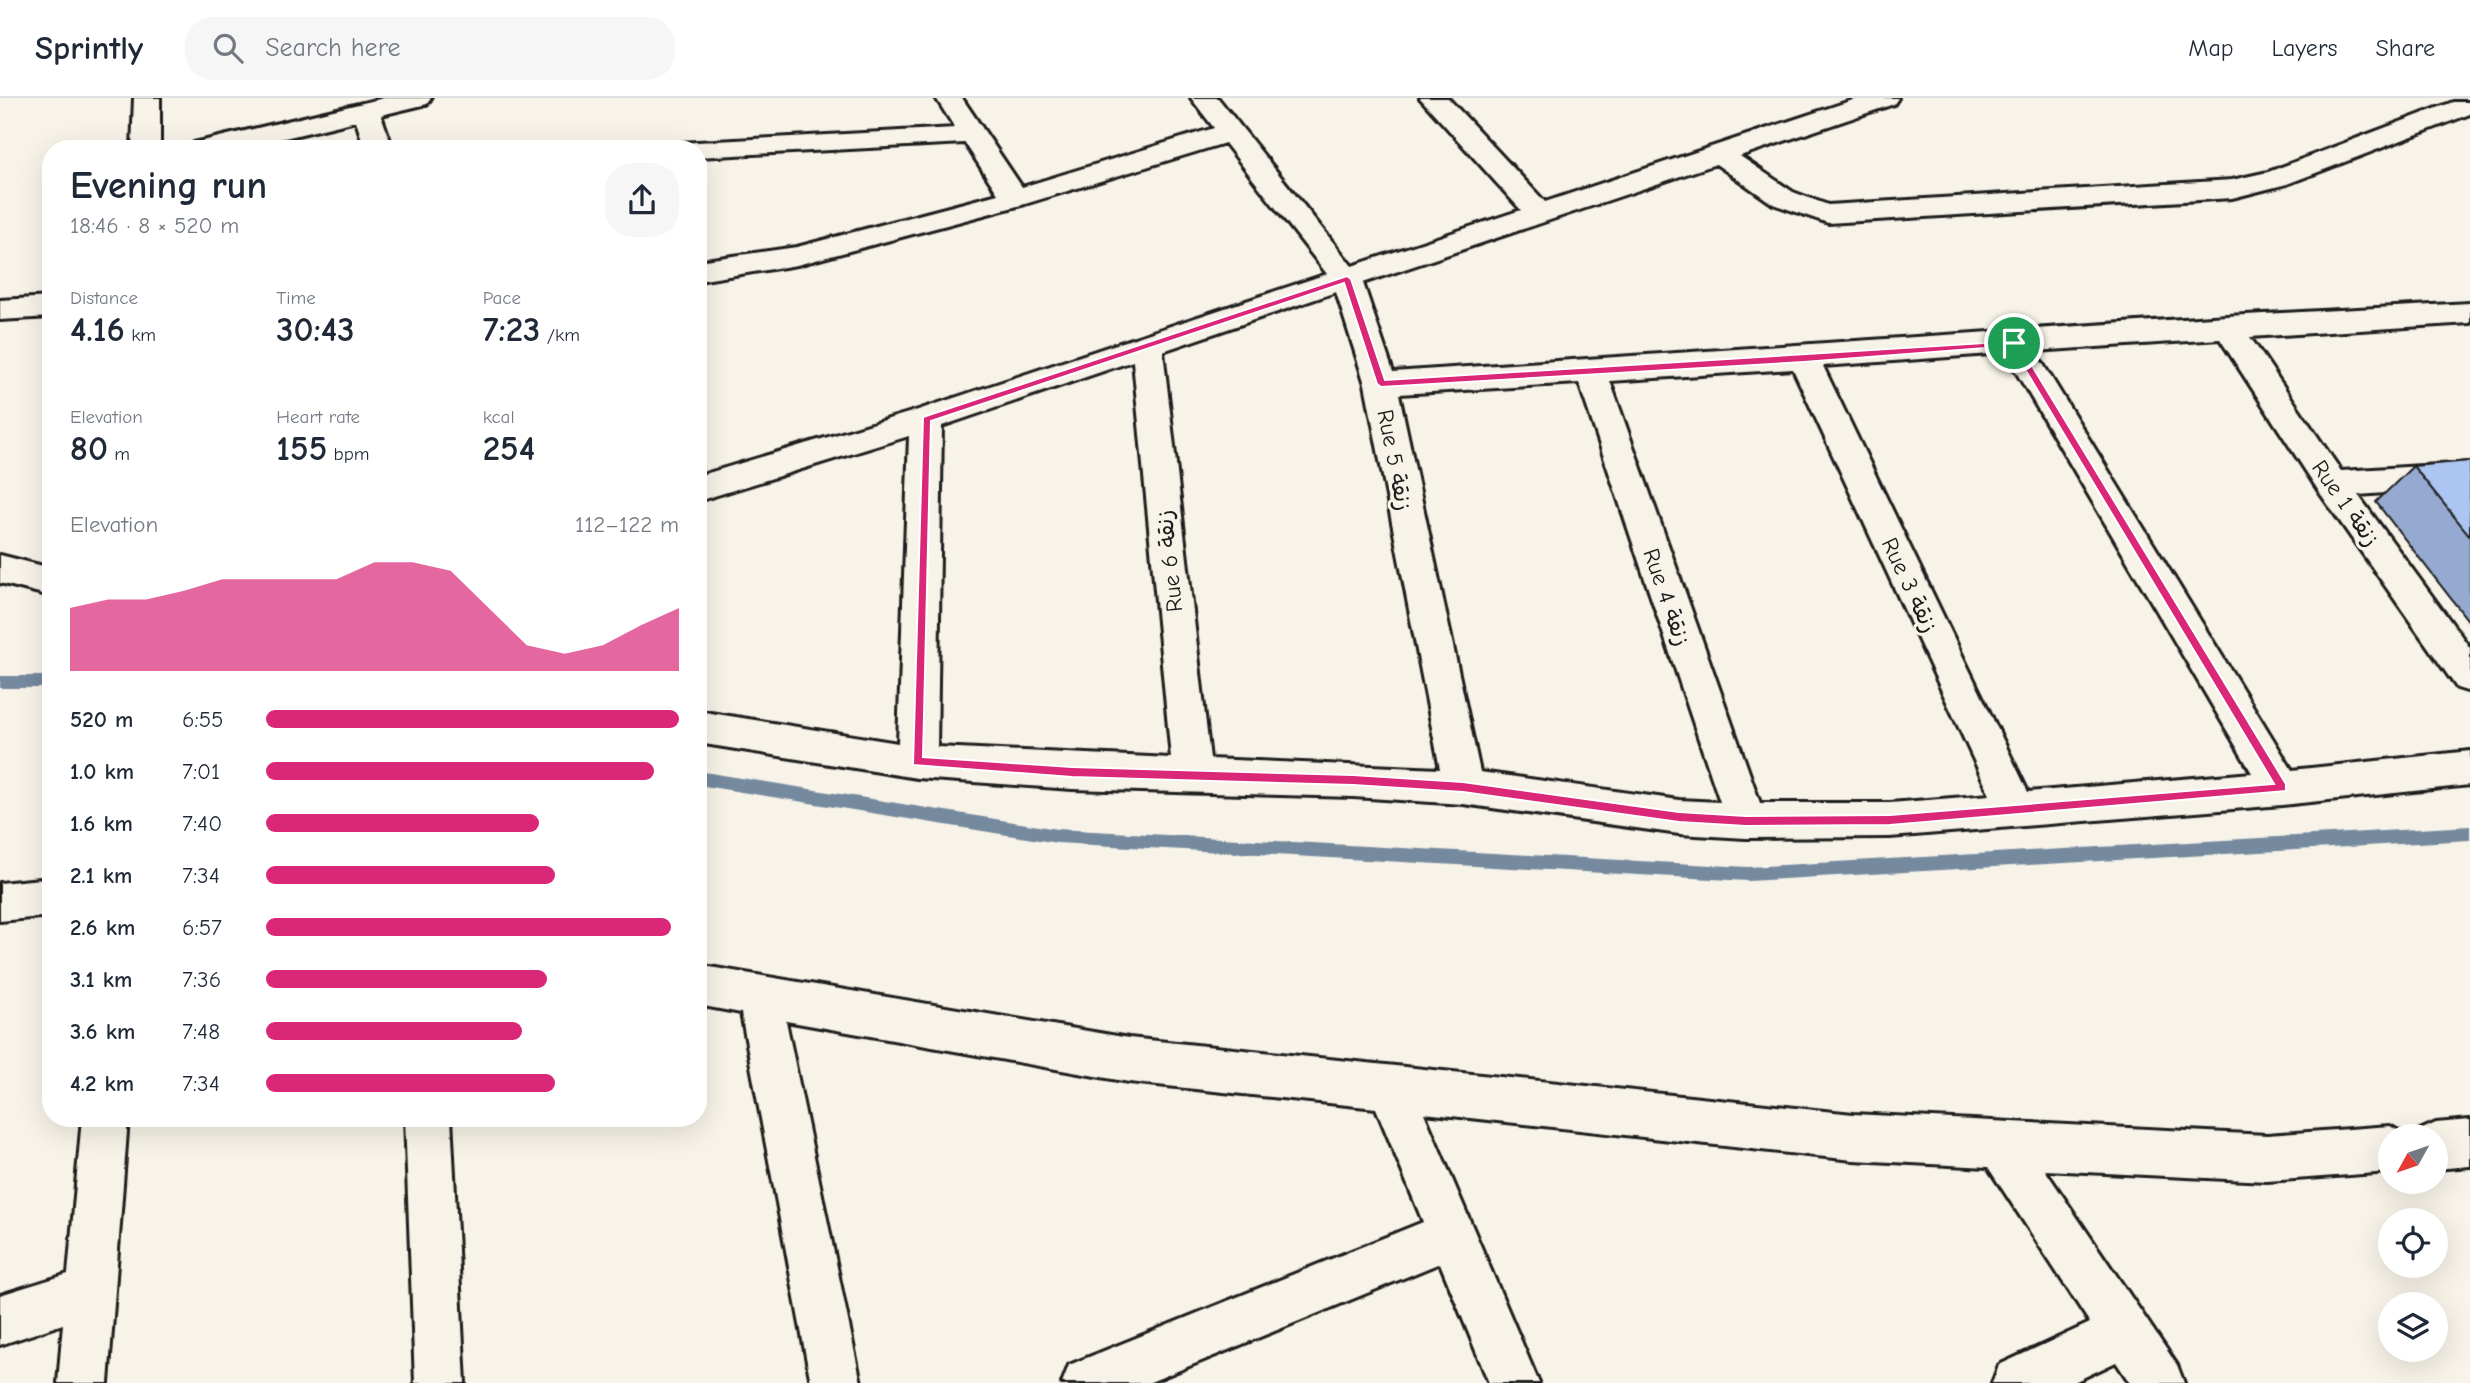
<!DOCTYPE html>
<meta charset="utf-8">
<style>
:root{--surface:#fff;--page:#f6f6f7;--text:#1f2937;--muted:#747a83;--line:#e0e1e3;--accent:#db2777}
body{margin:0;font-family:"Comic Neue","Playpen Sans Arabic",sans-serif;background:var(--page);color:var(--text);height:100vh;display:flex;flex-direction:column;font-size:26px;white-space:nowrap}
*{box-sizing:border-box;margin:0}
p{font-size:23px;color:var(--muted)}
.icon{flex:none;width:38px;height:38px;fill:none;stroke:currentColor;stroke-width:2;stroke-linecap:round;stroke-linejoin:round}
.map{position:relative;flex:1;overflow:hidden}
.sheet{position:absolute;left:42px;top:42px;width:665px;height:987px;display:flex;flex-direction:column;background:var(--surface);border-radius:28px;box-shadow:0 7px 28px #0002}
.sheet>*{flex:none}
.needle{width:46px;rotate:230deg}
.tools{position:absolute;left:2378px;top:1026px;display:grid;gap:14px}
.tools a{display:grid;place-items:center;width:70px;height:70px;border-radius:50%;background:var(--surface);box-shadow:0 7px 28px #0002;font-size:35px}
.pin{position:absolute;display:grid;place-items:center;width:60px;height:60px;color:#fff;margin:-30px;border:4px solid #fff;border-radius:50%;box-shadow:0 2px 7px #0007}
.round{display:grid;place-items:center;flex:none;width:74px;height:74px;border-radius:28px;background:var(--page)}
.headline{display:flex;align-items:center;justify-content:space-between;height:119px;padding:0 28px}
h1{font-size:38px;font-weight:700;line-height:52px}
.metrics{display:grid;grid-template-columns:repeat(3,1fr);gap:10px;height:119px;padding:7px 28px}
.metrics div{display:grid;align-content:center}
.metrics b{font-size:35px;font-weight:700}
.metrics small{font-size:19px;font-weight:400}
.metrics p{font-size:19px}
.chart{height:196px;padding:14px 28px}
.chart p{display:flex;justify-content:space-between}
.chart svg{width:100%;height:126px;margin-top:7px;fill:var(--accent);opacity:.7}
ul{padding:0 28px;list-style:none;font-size:23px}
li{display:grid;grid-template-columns:112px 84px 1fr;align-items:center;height:52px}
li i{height:18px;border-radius:9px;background:var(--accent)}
header{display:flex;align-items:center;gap:42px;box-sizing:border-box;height:98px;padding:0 35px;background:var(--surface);border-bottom:2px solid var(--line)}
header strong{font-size:33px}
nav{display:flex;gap:38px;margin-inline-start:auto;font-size:24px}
.search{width:490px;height:63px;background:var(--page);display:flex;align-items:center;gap:18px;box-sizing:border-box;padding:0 24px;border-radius:28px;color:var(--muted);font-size:26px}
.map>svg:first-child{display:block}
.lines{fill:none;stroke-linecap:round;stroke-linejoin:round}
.stream{fill:#74899f;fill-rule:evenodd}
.minor-casing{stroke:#1c1c1c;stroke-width:6}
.minor{fill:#f7f3e8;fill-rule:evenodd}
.wall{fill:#95a9d1;stroke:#1c1c1c;stroke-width:2}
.building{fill:#adc5f3;stroke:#1c1c1c;stroke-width:2}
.route{fill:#db2777;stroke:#fff;stroke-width:2;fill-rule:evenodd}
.labels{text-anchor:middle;stroke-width:6;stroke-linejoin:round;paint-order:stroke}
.street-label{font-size:23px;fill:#1c1c1c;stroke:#f7f3e8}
</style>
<header>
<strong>Sprintly</strong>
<div class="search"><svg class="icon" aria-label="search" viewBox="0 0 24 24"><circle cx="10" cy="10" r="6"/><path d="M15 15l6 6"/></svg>Search here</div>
<nav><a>Map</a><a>Layers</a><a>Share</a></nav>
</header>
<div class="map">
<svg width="2470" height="1285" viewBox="0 0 2470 1285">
<rect width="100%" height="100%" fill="#f7f3e8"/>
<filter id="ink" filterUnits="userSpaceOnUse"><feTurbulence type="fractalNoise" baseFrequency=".0143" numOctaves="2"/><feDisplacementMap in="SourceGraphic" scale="14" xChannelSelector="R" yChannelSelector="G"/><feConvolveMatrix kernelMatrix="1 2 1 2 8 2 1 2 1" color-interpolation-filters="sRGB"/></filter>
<g filter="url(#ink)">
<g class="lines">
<g class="stream">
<rect x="0" y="578" width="51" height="12"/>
<polygon points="698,673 1057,731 1748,769 2470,728 2470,742 1748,783 1057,745 698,687"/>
</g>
<g class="minor-casing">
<g id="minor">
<polygon points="134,0 160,0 160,51 132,51"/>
<polygon points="384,0 431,0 427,6 381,17 393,51 365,51 356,23 239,51 190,51 194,45"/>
<path d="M936 0H962L1022 89 1214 30 1191 0H1218L1352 168 1521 112 1420 0H1448L1545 104 1859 0H1898L1894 6 1740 58 1793 94 1828 107 2232 82 2268 74 2453 4H2470V16L2287 86 2232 100 1828 125 1773 106 1716 66 1363 185 1393 274 2227 218 2470 205V225L2250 239 2341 373 2470 365V389L2358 397 2470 550V594L2457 590 2320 395 2220 241 2035 253 2292 672 2470 653V687L2282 707 1890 739 1746 740 1679 736 1463 706 1353 699 1072 691 917 680 698 645V613L898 645 909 338 698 403V378L915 313 1327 176 1225 45 1025 106 797 167 698 183V163L797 149 998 96 965 45 698 59V51H675L679 45 955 30ZM1336 194 1365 286 1440 671 1210 661 1163 253ZM2005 255 2252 675 2028 694 1823 268ZM1133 263 1171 660 937 649 942 328ZM1793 271 1990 697 1890 705H1760L1610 283ZM1579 285 1720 704 1679 702 1480 674 1399 296Z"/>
<polygon points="51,199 51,219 0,222 0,202"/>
<polygon points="0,457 51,470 51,498 0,485"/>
<polygon points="51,780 51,818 0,823 0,785"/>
<polygon points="698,867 1129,940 1853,1016 2267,1037 2390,1028 2408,1038 2390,1038 2390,1074 2267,1083 2045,1072 2177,1267 2184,1285 2130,1285 2116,1264 2072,1285 1992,1285 1999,1267 2090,1225 1988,1069 1853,1062 1424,1015 1539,1285 1489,1285 1440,1165 1148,1285 1062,1285 1069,1267 1423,1124 1376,1010 1129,984 786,923 861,1285 811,1285 741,915 698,907"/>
<polygon points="82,1020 128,1020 108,1285 58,1285 63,1226 0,1247 0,1197 68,1176"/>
<polygon points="405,1020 451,1020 465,1285 415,1285"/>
<polygon points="2470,1022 2470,1068 2436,1071 2436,1038 2417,1038 2420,1032 2436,1025"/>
</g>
</g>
<use href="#minor" class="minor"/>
</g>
<polygon class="wall" points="2470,363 2470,525 2376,404 2413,368"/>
<polygon class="building" points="2470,363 2470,438 2413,368"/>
</g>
<path class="route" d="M1347 178 1351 181 1385 282 2017 243 2286 686V693L1890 727 1746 728 1679 724 1463 694 1353 687 1072 679 913 667 923 319ZM1344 185 1377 286 1381 289 1804 264 2011 248 2274 686 1890 717 1746 718 1679 714 1463 684 1353 677 1072 669 923 659 931 323Z"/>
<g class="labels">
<g class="street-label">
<text transform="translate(1395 362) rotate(79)" y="8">Rue 5 زنقة</text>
<text transform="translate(2346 405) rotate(55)" y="8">Rue 1 زنقة</text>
<text transform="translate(1169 463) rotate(-96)" y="8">Rue 6 زنقة</text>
<text transform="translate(1910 487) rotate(65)" y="8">Rue 3 زنقة</text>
<text transform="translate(1667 499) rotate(71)" y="8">Rue 4 زنقة</text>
</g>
</g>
</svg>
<div class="tools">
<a><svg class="needle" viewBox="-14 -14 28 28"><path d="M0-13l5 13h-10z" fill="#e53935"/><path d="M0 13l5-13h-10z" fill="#747a83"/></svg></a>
<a><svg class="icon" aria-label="locate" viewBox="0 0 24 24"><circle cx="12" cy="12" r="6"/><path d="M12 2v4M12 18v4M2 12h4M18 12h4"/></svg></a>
<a><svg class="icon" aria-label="layers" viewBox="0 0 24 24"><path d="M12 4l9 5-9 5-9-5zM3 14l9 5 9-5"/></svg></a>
</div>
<div class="pin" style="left:2014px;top:245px;background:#1e9e55"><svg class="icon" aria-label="arrive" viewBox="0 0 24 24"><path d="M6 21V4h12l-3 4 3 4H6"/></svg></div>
<section class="sheet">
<div class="headline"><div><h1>Evening run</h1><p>18:46 · 8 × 520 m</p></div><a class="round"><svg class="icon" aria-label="share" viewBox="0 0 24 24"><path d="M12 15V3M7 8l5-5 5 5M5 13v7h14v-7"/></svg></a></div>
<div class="metrics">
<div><p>Distance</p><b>4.16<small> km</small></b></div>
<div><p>Time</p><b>30:43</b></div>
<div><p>Pace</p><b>7:23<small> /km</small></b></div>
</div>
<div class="metrics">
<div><p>Elevation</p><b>80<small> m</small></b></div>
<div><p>Heart rate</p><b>155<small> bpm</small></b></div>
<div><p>kcal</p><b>254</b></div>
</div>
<div class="chart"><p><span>Elevation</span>112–122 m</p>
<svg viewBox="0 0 160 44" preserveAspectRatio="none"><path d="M0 44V22L10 19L20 19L30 16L40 12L50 12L60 12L70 12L80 6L90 6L100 9L110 22L120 35L130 38L140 35L150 28L160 22V44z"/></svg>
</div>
<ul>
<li><b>520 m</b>6:55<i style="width:100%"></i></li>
<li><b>1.0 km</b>7:01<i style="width:94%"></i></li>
<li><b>1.6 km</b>7:40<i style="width:66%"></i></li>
<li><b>2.1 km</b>7:34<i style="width:70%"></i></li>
<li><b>2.6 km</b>6:57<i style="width:98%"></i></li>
<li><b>3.1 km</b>7:36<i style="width:68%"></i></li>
<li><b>3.6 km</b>7:48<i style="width:62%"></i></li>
<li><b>4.2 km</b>7:34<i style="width:70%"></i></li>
</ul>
</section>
</div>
